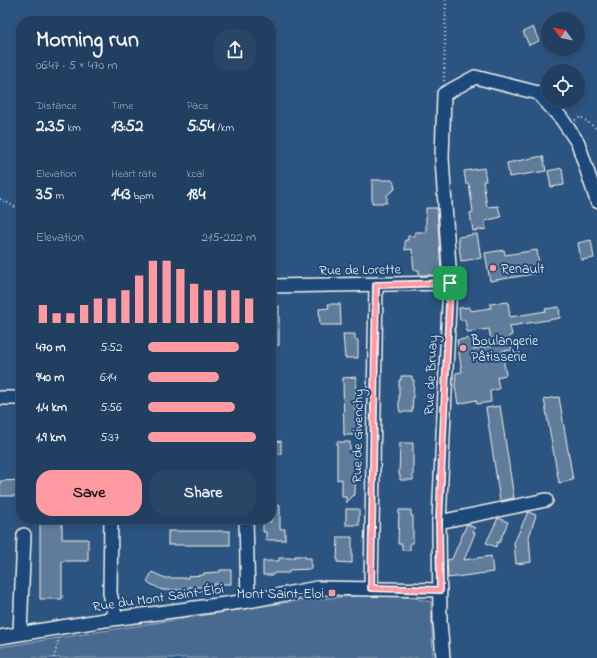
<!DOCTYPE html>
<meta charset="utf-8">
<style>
:root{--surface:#213f61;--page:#294667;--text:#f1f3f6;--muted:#a2afbd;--line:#3e5876;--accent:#ff9aa2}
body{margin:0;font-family:"Indie Flower",sans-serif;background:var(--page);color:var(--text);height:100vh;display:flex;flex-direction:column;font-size:15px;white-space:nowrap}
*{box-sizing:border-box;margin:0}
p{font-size:13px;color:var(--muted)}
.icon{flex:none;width:22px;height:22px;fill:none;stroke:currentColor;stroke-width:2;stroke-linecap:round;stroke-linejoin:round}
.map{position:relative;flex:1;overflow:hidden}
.side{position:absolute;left:16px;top:16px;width:260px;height:508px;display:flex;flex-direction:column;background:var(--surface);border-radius:16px;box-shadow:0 2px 6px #0003,0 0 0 1px var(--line)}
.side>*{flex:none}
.needle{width:26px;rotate:302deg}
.controls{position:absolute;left:541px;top:12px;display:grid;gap:8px}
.controls a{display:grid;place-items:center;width:44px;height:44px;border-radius:50%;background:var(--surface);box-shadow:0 2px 6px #0003,0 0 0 1px var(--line);font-size:20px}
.pin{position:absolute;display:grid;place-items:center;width:34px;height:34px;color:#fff;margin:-17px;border-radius:8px;box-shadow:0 2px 6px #0006}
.round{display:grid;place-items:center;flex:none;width:42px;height:42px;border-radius:16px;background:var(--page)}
.head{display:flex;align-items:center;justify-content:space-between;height:68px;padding:0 20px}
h1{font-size:22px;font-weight:700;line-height:30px}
.metrics{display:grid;grid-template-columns:repeat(3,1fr);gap:6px;height:68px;padding:4px 20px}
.metrics div{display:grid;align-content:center}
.metrics b{font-size:17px;font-weight:700}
.metrics small{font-size:11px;font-weight:400}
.metrics p{font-size:11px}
.chart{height:112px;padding:8px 20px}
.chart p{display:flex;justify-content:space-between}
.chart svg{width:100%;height:72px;margin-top:4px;stroke:var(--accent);stroke-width:6}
.button{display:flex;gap:8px;margin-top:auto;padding:8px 20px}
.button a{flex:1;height:46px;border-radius:16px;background:var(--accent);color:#111;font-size:16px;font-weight:700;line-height:46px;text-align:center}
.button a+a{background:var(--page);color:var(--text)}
ul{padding:0 20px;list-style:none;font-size:13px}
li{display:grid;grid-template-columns:64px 48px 1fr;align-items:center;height:30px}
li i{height:10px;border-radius:5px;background:var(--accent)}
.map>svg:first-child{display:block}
.green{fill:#496b90;stroke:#9eaebc}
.building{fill:#5e7b9a;stroke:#f4f1e8}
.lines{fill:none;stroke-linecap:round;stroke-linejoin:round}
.minor-casing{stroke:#f4f1e8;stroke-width:16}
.path{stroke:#f4f1e8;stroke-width:2;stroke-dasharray:1 3;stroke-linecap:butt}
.minor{stroke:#1f4a7a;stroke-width:13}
.route-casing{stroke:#fff;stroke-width:8}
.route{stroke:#ff9aa2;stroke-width:5}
.poi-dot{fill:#ff9aa2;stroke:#1f4a7a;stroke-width:1.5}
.labels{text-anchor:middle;stroke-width:4;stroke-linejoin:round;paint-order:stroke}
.poi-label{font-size:14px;fill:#f4f1e8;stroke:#1f4a7a;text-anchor:start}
.street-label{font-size:14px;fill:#f4f1e8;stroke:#1f4a7a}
</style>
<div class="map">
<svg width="597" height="658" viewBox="0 0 597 658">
<rect width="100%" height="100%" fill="#2c5481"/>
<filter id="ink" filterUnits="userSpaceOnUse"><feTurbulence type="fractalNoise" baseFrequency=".025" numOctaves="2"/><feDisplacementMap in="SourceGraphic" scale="8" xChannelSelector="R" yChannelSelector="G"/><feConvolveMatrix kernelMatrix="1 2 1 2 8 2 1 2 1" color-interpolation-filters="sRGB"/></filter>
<g filter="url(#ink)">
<polygon class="green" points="367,595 410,597 431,602 433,658 0,658 0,647 296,601"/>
<g class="building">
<polygon points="533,27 539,41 529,45 523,32"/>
<polygon points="543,156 546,171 509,177 507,163"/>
<polygon points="484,168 486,181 483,181 487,207 498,206 501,217 485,221 486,229 473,231 470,213 473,212 469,184 466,184 464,171"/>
<polygon points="562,168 564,185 551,187 548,171"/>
<polygon points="372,180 392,180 394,183 395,189 387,195 387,203 372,203"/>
<polygon points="426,208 437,208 441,271 437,275 419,275 419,270 414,270 412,249 405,250 405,240 408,240 408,236 415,236 415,232 426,232"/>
<polygon points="477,234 481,258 461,261 458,237"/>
<polygon points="591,240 594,258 581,260 578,243"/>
<polygon points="504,250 505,255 537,250 540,273 490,281 485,253"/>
<polygon points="508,302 510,317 546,311 545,309 559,307 560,318 510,326 512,335 509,336 512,350 502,351 506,375 497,377 499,389 490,391 491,402 477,404 476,400 458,404 455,386 456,373 462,372 457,340 472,338 473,349 492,346 489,329 467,332 465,320 460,320 459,308 469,307 470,311 491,308 490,304"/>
<polygon points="328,304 340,304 341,325 320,325 319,309 329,308"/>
<rect x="271" y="306" width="8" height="39"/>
<polygon points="343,334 355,334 355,340 358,340 358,358 345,358"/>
<polygon points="401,376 412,376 412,380 414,380 412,412 400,412 399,408 399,380 401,380"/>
<polygon points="356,377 355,411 358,411 358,435 344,435 343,378"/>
<polygon points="559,397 573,480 559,483 544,399"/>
<polygon points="500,406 514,498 500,501 486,408"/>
<polygon points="281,441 281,454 271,454 271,442"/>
<polygon points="337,442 350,442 350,454 356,454 355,494 346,503 346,497 342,497 342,479 337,480"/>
<polygon points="400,443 413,443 413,480 400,480 400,475 399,475"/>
<polygon points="21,480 21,496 0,496 0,481"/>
<polygon points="271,505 280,505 280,529 285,529 285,540 266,540 266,532 263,532 263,522 271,522"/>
<rect x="346" y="509" width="13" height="16"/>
<polygon points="399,510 411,510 411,516 413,516 413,543 410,543 410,550 402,550 402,544 398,544"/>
<polygon points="528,512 536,515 529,537 531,562 516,564 514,543"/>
<polygon points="498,518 508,522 499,543 497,542 496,547 486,543"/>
<polygon points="40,519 62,519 62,539 88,539 88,561 62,561 62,599 40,599"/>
<polygon points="467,524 475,528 473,532 475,533 464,560 491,556 493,572 448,578 447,560 452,559"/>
<rect x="168" y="531" width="62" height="14"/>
<polygon points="338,537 352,537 352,563 337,562"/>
<polygon points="295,556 305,556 305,558 311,558 311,569 289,570 289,573 274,573 273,575 263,575 263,561 279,561 279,558 294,558"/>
<polygon points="220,570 231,570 231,584 214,584 214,587 189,587 189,589 182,590 162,590 147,582 152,572 165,578 188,578 188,576 204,575 204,573 220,572"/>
</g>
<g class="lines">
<g class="minor-casing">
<g id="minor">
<polyline points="271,286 450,283"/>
<polyline points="0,398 21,398"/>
<polyline points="111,519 110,593 116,618"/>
<polyline points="246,519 248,601"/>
<polyline points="439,522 546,500"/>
<polyline points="371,589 376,285"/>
<polyline points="20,633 24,535"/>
<polyline points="0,637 105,620 248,601 317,588 440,590"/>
<polyline points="443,658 440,622 439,522 450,283 442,158 444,94 475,77 538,93 561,118 578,143 597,201"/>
</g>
</g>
<g class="path">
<polyline points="444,81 446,0"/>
<polyline points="575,120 581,117 597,129"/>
<polyline points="0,199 21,210"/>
<polyline points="54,658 59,638"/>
</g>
<use href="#minor" class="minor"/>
</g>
</g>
<g class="lines" filter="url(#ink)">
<g class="route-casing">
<polygon id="route" points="450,283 439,522 440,590 371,588 376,285"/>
</g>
<use href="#route" class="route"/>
</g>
<g class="poi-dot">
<circle cx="493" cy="268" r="4"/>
<circle cx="463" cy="348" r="4"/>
<rect x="328" y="589" width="8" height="8" rx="2"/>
</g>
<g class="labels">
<g class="poi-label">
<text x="501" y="273">Renault</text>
<text x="471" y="345">Boulangerie<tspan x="471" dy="16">Pâtisserie</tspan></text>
<text x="324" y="598" text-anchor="end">Mont Saint-Eloi</text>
</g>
<g class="street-label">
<text transform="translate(360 269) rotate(-1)" y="5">Rue de Lorette</text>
<text transform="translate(430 375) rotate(-87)" y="5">Rue de Bruay</text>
<text transform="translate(357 436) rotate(-89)" y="5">Rue de Givenchy</text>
<text transform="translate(158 597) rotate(-8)" y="5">Rue du Mont Saint-Éloi</text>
</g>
</g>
</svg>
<div class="controls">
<a><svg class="needle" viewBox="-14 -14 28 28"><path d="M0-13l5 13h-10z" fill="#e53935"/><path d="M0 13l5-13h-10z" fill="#a2afbd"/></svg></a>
<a><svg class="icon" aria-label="locate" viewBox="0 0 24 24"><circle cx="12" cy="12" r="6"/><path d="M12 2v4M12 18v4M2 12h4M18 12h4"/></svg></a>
</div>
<div class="pin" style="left:450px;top:283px;background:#1e9e55"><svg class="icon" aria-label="arrive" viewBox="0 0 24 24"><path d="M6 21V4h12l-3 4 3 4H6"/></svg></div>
<section class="side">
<div class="head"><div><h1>Morning run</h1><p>06:47 · 5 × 470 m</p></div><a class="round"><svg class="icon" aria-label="share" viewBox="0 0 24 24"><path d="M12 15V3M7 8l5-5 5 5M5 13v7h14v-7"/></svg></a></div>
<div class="metrics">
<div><p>Distance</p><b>2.35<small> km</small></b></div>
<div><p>Time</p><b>13:52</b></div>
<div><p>Pace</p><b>5:54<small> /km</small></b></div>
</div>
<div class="metrics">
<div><p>Elevation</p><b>35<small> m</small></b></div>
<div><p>Heart rate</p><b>143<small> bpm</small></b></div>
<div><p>kcal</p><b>184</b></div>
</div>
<div class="chart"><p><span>Elevation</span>215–222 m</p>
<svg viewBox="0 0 160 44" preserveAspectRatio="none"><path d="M5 44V33M15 44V38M25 44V38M35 44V33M45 44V29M55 44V29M65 44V24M75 44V15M85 44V6M95 44V6M105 44V11M115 44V20M125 44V24M135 44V24M145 44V24M155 44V29"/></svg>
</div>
<ul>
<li><b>470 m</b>5:52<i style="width:84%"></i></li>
<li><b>940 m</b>6:14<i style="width:66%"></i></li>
<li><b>1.4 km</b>5:56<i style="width:81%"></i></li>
<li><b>1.9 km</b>5:37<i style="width:100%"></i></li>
</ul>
<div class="button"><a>Save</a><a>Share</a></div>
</section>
</div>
